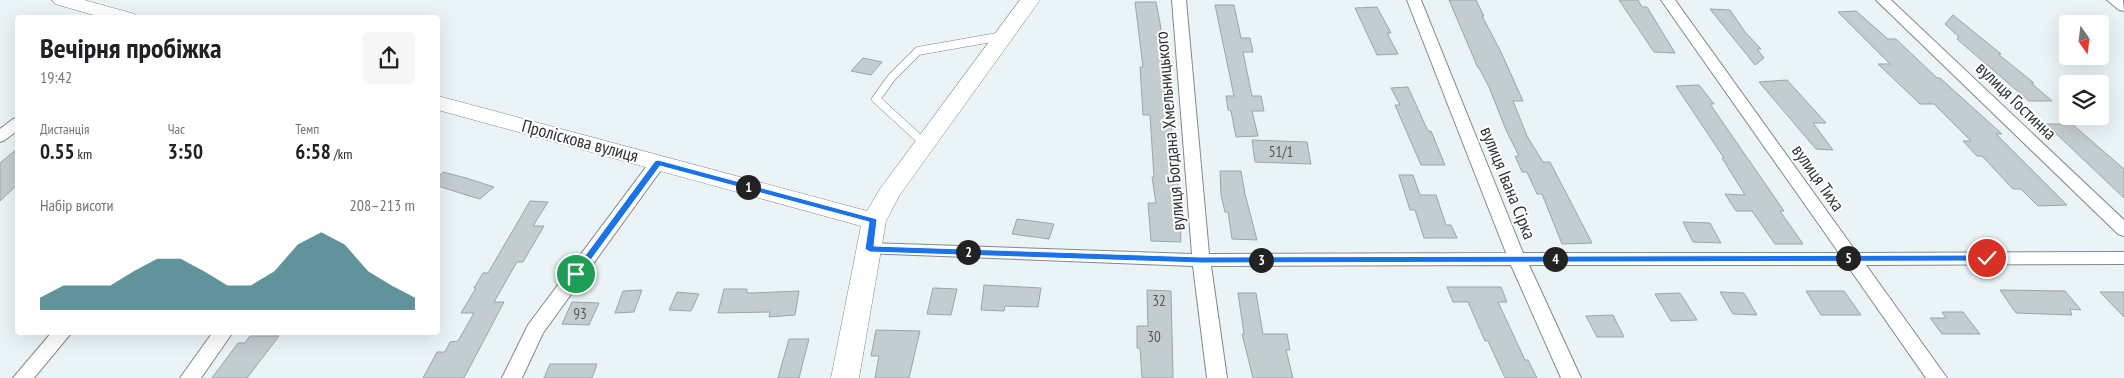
<!DOCTYPE html>
<html lang="uk">
<meta charset="utf-8">
<style>
:root{--surface:#fff;--page:#f6f6f6;--text:#202124;--muted:#757577;--accent:#1f6675}
body{margin:0;font-family:"PT Sans Narrow",sans-serif;background:var(--page);color:var(--text);height:100vh;display:flex;flex-direction:column;font-size:19px;white-space:nowrap}
*{box-sizing:border-box;margin:0}
p{font-size:16px;color:var(--muted)}
.icon{flex:none;width:28px;height:28px;fill:none;stroke:currentColor;stroke-width:2;stroke-linecap:round;stroke-linejoin:round}
.map{position:relative;flex:1;overflow:hidden}
.panel{position:absolute;left:15px;top:15px;width:425px;height:320px;display:flex;flex-direction:column;background:var(--surface);border-radius:5px;box-shadow:0 5px 20px #0002}
.panel>*{flex:none}
.needle{width:32px;rotate:166deg}
.buttons{position:absolute;left:2059px;top:15px;display:grid;gap:10px}
.buttons a{display:grid;place-items:center;width:50px;height:50px;border-radius:5px;background:var(--surface);box-shadow:0 5px 20px #0002;font-size:25px}
.pin{position:absolute;display:grid;place-items:center;width:42px;height:42px;color:#fff;margin:-21px;border:2px solid #fff;border-radius:50%;box-shadow:0 1px 5px #0007}
.km{position:absolute;width:25px;height:25px;margin:-12px;border-radius:50%;background:#222;color:#fff;font-size:14px;line-height:25px;text-align:center}
.round{display:grid;place-items:center;flex:none;width:52px;height:52px;border-radius:5px;background:var(--page)}
.overview{display:flex;align-items:center;justify-content:space-between;height:85px;padding:0 25px}
h1{font-size:28px;font-weight:700;line-height:38px}
.figures{display:grid;grid-template-columns:repeat(3,1fr);gap:8px;height:85px;padding:5px 25px}
.figures div{display:grid;align-content:center}
.figures b{font-size:21px;font-weight:700}
.figures small{font-size:14px;font-weight:400}
.figures p{font-size:14px}
.chart{height:140px;padding:10px 25px}
.chart p{display:flex;justify-content:space-between}
.chart svg{width:100%;height:90px;margin-top:5px;fill:var(--accent);opacity:.7}
.map>svg:first-child{display:block}
.building{fill:#c3cccf;stroke:#9ba5a7}
.lines{fill:none;stroke-linecap:round;stroke-linejoin:round}
.lane-casing{stroke:#80898b;stroke-width:9}
.street-casing{stroke:#80898b;stroke-width:2}
.secondary-casing{stroke:#80898b;stroke-width:1}
.lane{stroke:#fff;stroke-width:8}
.street{fill:#fff;fill-rule:evenodd}
.secondary{fill:#fff;fill-rule:evenodd}
.route{fill:#1a73e8;stroke:#fff}
.labels{text-anchor:middle;stroke-width:4;stroke-linejoin:round;paint-order:stroke}
.number-label{font-size:15px;fill:#54585a}
.street-label{font-size:18px;fill:#2f3233;stroke:#fff}
</style>
<div class="map">
<svg width="2124" height="378" viewBox="0 0 2124 378">
<rect width="100%" height="100%" fill="#eaf4f6"/>
<g class="building">
<polygon points="1449,0 1476,0 1484,16 1482,16 1501,52 1523,101 1513,101 1527,136 1543,162 1550,162 1592,243 1562,244 1542,194 1537,194 1527,172 1522,172 1515,156 1519,156 1506,130 1489,87 1479,68 1478,68"/>
<polygon points="1619,0 1638,0 1642,7 1647,7 1675,53 1654,52"/>
<polygon points="1135,2 1156,2 1160,23 1169,77 1167,77 1174,156 1179,191 1181,242 1151,241 1148,203 1156,203 1152,177 1154,177 1150,115 1143,115 1140,67 1143,67"/>
<polygon points="1215,5 1234,5 1241,38 1250,38 1253,52 1243,52 1252,96 1261,96 1264,111 1252,111 1258,136 1236,137 1231,111 1228,110 1226,96 1234,96"/>
<polygon points="1377,7 1391,33 1387,33 1398,54 1377,55 1355,8"/>
<polygon points="1710,9 1730,10 1745,32 1761,49 1757,49 1764,58 1755,65"/>
<polygon points="1856,11 1888,39 1896,39 1937,78 1940,78 2002,134 1996,134 2067,205 2038,206 2021,189 2013,189 1982,156 1977,156 1963,141 1971,141 1934,104 1920,104 1878,64 1890,64 1838,12"/>
<polygon points="1953,15 2001,54 1998,54 2034,83 2031,83 2052,101 2029,101 1957,39 1959,37 1945,24"/>
<polygon points="863,58 882,62 871,75 851,71"/>
<polygon points="1787,80 1826,123 1813,123 1833,150 1816,149 1759,82"/>
<polygon points="1699,85 1714,104 1710,104 1784,211 1780,211 1803,244 1775,244 1752,211 1736,211 1725,194 1745,195 1722,158 1724,158 1676,86"/>
<polygon points="1408,87 1428,131 1431,131 1445,165 1421,165 1395,105 1400,105 1391,88"/>
<polygon points="2046,124 2072,124 2124,169 2124,198"/>
<polygon points="1252,140 1307,142 1311,164 1255,162"/>
<polygon points="18,148 18,184 0,201 0,163"/>
<polygon points="1220,171 1241,171 1245,194 1257,240 1232,239 1228,212 1225,212 1221,195"/>
<polygon points="443,172 466,178 494,187 480,199 463,194 438,186 438,177"/>
<polygon points="1399,175 1413,175 1420,195 1436,195 1446,225 1451,225 1457,238 1424,238 1415,210 1410,210"/>
<polygon points="530,201 548,202 533,226 544,226 523,262 517,262 494,302 504,302 464,378 423,378 437,352 445,352 450,342 458,341 474,313 461,313 476,288 474,288 483,273 488,273"/>
<polygon points="1017,219 1054,224 1049,239 1012,234"/>
<polygon points="1683,222 1710,223 1721,243 1693,242"/>
<polygon points="984,285 1041,288 1038,307 1005,306 1004,311 981,310"/>
<polygon points="1447,287 1501,287 1507,302 1498,302 1525,360 1528,360 1537,378 1505,378 1488,341 1485,341 1468,302 1453,302"/>
<polygon points="933,288 957,289 951,315 927,314"/>
<polygon points="724,289 747,289 747,293 753,293 799,291 795,315 769,317 770,312 718,313"/>
<polygon points="642,290 634,312 615,313 623,291"/>
<polygon points="1147,290 1171,291 1173,378 1142,378 1140,348 1137,348 1137,326 1148,326"/>
<polygon points="2000,290 2065,291 2081,310 2070,309 2072,315 2016,313"/>
<polygon points="1806,291 1844,291 1861,315 1821,315"/>
<polygon points="677,292 699,294 691,311 669,310"/>
<polygon points="1720,292 1744,293 1757,315 1733,314"/>
<polygon points="2100,292 2124,292 2124,317"/>
<polygon points="1238,293 1256,293 1263,334 1287,334 1290,350 1286,350 1293,378 1253,378 1242,334 1244,334"/>
<polygon points="1680,293 1697,320 1671,321 1655,294"/>
<polygon points="572,302 599,303 589,325 562,324"/>
<polygon points="1942,312 1963,312 1980,334 1942,334 1930,318 1946,318"/>
<polygon points="1613,315 1624,337 1597,337 1586,316"/>
<polygon points="876,330 920,331 909,378 875,378 879,356 871,356"/>
<polygon points="250,336 279,336 247,378 212,378 238,343 245,343"/>
<polygon points="789,339 809,339 799,378 778,378"/>
<polygon points="550,364 597,364 592,378 544,378"/>
</g>
<g class="lines">
<g class="lane-casing">
<polyline id="lane" points="924,143 876,99 892,77 918,51 1003,36"/>
</g>
<g class="street-casing">
<g id="street">
<polygon points="1172,0 1186,0 1209,254 1506,253 1407,0 1421,0 1523,253 1839,253 1661,0 1675,0 1857,253 2124,252 2124,264 1866,265 1947,378 1926,378 1847,265 1529,265 1581,378 1561,378 1511,265 1211,266 1227,378 1207,378 1193,266 864,253 861,249 864,245 870,243 1192,254"/>
<polygon points="1876,0 1891,0 2124,220 2124,236 2118,234"/>
<polygon points="2107,0 2123,0 2124,11 2119,10"/>
<polygon points="18,118 18,130 5,140 0,142 0,129 13,119"/>
<polygon points="658,158 664,159 666,163 543,333 522,378 502,378 528,325 652,159"/>
<polygon points="52,332 72,332 34,378 13,378"/>
<polygon points="213,332 233,332 201,378 180,378"/>
</g>
</g>
<g class="secondary-casing">
<g id="secondary">
<polygon points="52,0 84,0 135,14 137,18 104,18 55,4"/>
<polygon points="1020,0 1040,0 899,196 886,221 859,378 831,378 861,226 438,110 438,96 867,211 880,189"/>
</g>
</g>
<use href="#lane" class="lane"/>
<use href="#street" class="street"/>
<use href="#secondary" class="secondary"/>
</g>
<polygon class="route" points="658,160 877,219 874,246 1201,257 1987,255 1992,258 1987,261 1201,263 870,252 865,249 869,222 660,166 579,276 573,276 573,272 655,161"/>
<g class="labels">
<g class="number-label">
<text x="1281" y="157">51/1</text>
<text x="1159" y="306">32</text>
<text x="580" y="319">93</text>
<text x="1154" y="342">30</text>
</g>
<g class="street-label">
<text transform="translate(2016 101) rotate(44)" y="6">вулиця Гостинна</text>
<text transform="translate(1170 131) rotate(-95)" y="6">вулиця Богдана Хмельницького</text>
<text transform="translate(580 141) rotate(15)" y="6">Проліскова вулиця</text>
<text transform="translate(1818 178) rotate(55)" y="6">вулиця Тиха</text>
<text transform="translate(1508 183) rotate(68)" y="6">вулиця Івана Сірка</text>
</g>
</g>
</svg>
<div class="buttons">
<a><svg class="needle" viewBox="-14 -14 28 28"><path d="M0-13l5 13h-10z" fill="#e53935"/><path d="M0 13l5-13h-10z" fill="#757577"/></svg></a>
<a><svg class="icon" aria-label="layers" viewBox="0 0 24 24"><path d="M12 4l9 5-9 5-9-5zM3 14l9 5 9-5"/></svg></a>
</div>
<div class="pin" style="left:576px;top:274px;background:#1e9e55"><svg class="icon" aria-label="arrive" viewBox="0 0 24 24"><path d="M6 21V4h12l-3 4 3 4H6"/></svg></div>
<div class="pin" style="left:1987px;top:258px;background:#d93025"><svg class="icon" aria-label="check" viewBox="0 0 24 24"><path d="M5 12l5 5 9-10"/></svg></div>
<b class="km" style="left:748px;top:187px">1</b>
<b class="km" style="left:968px;top:252px">2</b>
<b class="km" style="left:1261px;top:260px">3</b>
<b class="km" style="left:1555px;top:259px">4</b>
<b class="km" style="left:1848px;top:258px">5</b>
<section class="panel">
<div class="overview"><div><h1>Вечірня пробіжка</h1><p>19:42</p></div><a class="round"><svg class="icon" aria-label="share" viewBox="0 0 24 24"><path d="M12 15V3M7 8l5-5 5 5M5 13v7h14v-7"/></svg></a></div>
<div class="figures">
<div><p>Дистанція</p><b>0.55<small> km</small></b></div>
<div><p>Час</p><b>3:50</b></div>
<div><p>Темп</p><b>6:58<small> /km</small></b></div>
</div>
<div class="chart"><p><span>Набір висоти</span>208–213 m</p>
<svg viewBox="0 0 160 44" preserveAspectRatio="none"><path d="M0 44V38L10 32L20 32L30 32L40 25L50 19L60 19L70 25L80 32L90 32L100 25L110 12L120 6L130 12L140 25L150 32L160 38V44z"/></svg>
</div>
</section>
</div>
